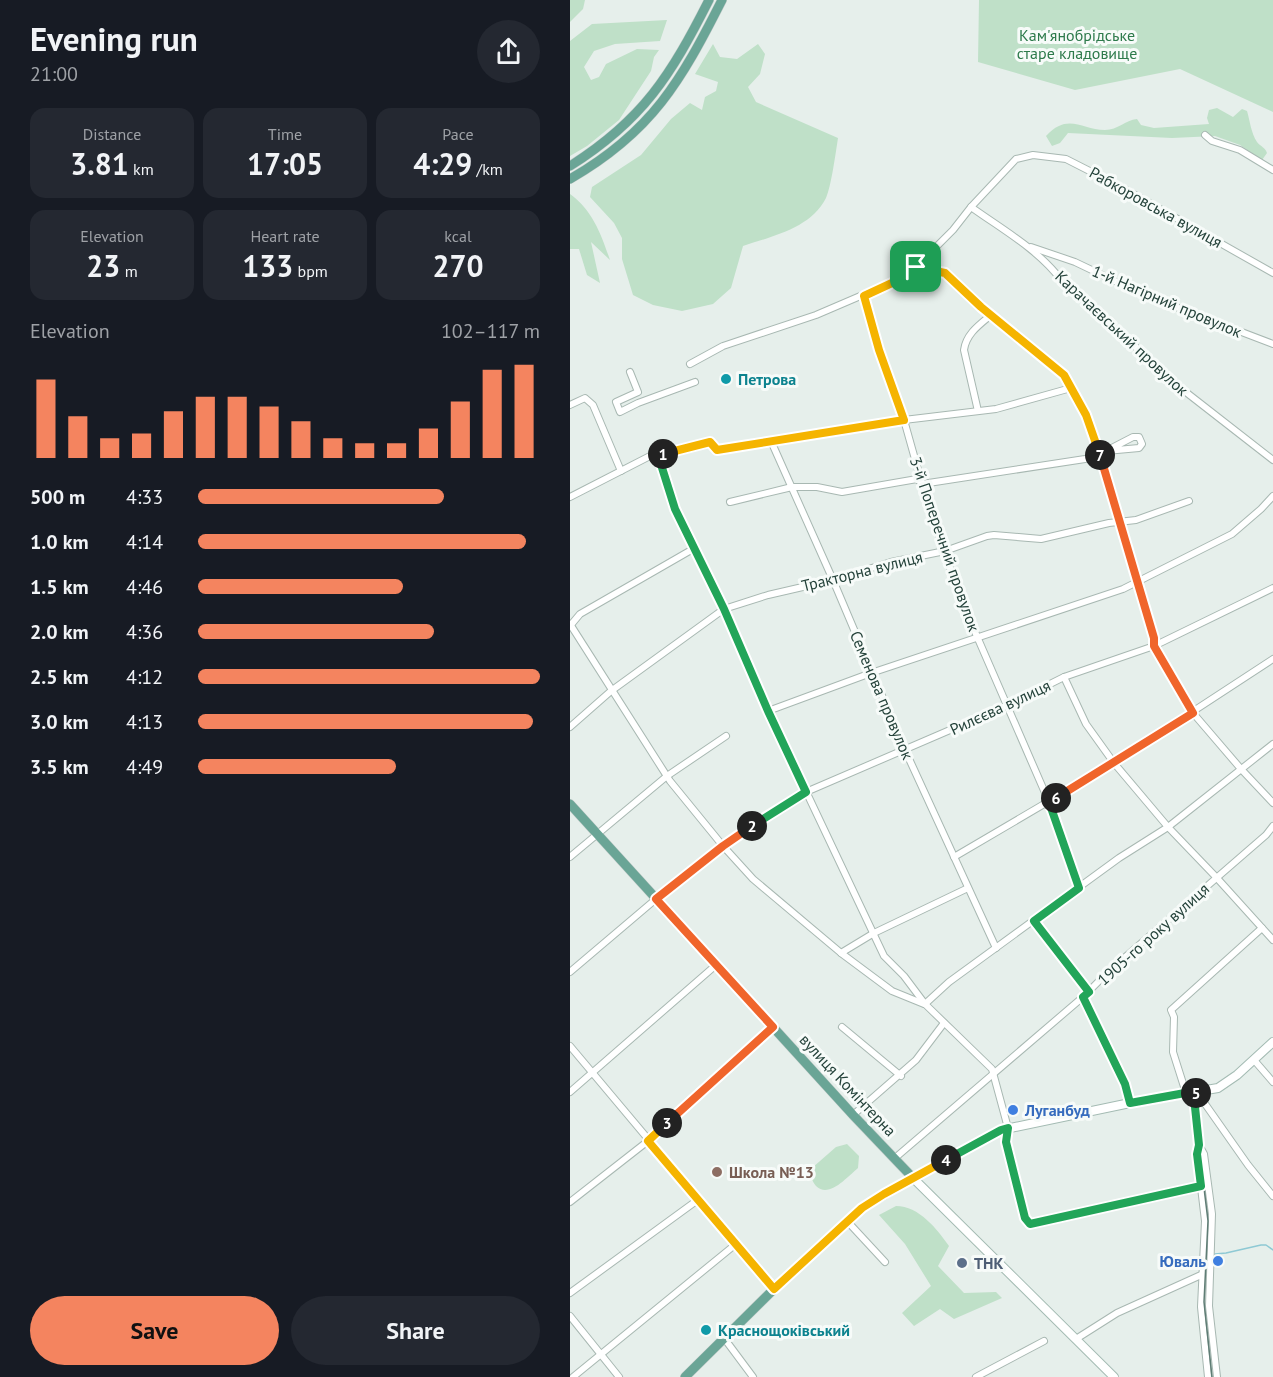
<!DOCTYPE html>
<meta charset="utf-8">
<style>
:root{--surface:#171b24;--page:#242831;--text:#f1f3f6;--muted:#9ea1a6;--accent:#f4845f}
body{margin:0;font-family:"PT Sans",sans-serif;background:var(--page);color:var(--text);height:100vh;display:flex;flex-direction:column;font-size:22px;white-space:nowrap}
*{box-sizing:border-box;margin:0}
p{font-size:20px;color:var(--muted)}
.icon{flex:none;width:33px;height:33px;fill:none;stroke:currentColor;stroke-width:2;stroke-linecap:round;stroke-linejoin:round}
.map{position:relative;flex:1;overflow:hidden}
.sheet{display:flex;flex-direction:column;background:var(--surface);width:570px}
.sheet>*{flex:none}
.pin{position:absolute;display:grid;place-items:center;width:51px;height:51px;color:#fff;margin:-26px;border-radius:12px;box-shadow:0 3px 9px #0006}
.km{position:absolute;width:30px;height:30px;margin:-15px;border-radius:50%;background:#222;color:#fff;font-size:16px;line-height:30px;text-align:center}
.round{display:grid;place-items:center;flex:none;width:63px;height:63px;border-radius:32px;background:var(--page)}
.overview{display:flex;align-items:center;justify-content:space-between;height:102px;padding:0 30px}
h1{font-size:33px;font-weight:700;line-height:45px}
.stats{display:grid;grid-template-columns:repeat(3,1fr);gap:9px;height:102px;padding:6px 30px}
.stats div{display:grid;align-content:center;border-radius:15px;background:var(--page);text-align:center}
.stats b{font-size:30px;font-weight:700}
.stats small{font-size:16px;font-weight:400}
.stats p{font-size:16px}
.chart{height:168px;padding:12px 30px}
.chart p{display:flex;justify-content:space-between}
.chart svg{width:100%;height:108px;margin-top:6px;stroke:var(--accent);stroke-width:6}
.cta{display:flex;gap:12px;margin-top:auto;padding:12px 30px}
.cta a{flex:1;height:69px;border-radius:36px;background:var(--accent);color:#111;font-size:24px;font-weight:700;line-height:69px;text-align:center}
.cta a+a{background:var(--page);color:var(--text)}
ul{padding:0 30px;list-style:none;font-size:20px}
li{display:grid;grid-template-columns:96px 72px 1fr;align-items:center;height:45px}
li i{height:15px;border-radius:8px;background:var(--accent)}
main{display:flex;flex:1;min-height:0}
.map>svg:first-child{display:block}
.green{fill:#bfe0c8}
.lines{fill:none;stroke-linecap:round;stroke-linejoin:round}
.stream{stroke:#8ec9d4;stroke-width:1.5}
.street-casing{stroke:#a8b8b2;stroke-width:8}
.secondary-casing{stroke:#a4bbb3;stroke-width:10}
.primary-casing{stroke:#c2cac8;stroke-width:10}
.street{stroke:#fff;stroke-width:6}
.secondary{stroke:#fff;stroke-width:8}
.primary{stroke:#6aa596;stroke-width:9}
.tram{stroke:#5f7d75;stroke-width:1.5}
.split-1-casing{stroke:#fff;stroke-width:12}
.split-2-casing{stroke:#fff;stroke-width:12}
.split-3-casing{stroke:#fff;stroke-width:12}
.split-4-casing{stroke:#fff;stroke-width:12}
.split-5-casing{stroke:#fff;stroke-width:12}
.split-6-casing{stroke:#fff;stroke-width:12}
.split-7-casing{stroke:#fff;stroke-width:12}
.split-8-casing{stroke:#fff;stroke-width:12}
.split-1{stroke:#f5b400;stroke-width:8}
.split-2{stroke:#22a559;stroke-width:8}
.split-3{stroke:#f0652b;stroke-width:8}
.split-4{stroke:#f5b400;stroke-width:8}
.split-5{stroke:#22a559;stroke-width:8}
.split-6{stroke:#22a559;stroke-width:8}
.split-7{stroke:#f0652b;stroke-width:8}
.split-8{stroke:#f5b400;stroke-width:8}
.culture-dot{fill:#0f9aa8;stroke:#f7fbf9;stroke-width:2}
.shop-dot{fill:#3f7fe0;stroke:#f7fbf9;stroke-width:2}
.education-dot{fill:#8d6e63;stroke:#f7fbf9;stroke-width:2}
.service-dot{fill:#5c6f8a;stroke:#f7fbf9;stroke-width:2}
.labels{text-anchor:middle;stroke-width:6;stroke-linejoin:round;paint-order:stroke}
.park-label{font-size:16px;fill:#2d7a4b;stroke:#f7fbf9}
.street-label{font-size:16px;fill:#24423a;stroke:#f7fbf9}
.culture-label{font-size:16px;font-weight:bold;fill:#0d838f;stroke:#f7fbf9;text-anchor:start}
.shop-label{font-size:16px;font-weight:bold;fill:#366cbe;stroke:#f7fbf9;text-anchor:start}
.education-label{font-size:16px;font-weight:bold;fill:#785e54;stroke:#f7fbf9;text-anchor:start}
.service-label{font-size:16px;font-weight:bold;fill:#4e5e75;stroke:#f7fbf9;text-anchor:start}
</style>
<main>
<section class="sheet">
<div class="overview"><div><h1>Evening run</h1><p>21:00</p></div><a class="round"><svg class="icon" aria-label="share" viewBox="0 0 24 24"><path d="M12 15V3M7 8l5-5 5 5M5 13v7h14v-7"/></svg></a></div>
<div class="stats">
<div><p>Distance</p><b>3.81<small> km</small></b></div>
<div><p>Time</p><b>17:05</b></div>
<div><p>Pace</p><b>4:29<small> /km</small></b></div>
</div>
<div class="stats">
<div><p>Elevation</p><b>23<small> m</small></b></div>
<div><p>Heart rate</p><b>133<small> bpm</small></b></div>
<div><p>kcal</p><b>270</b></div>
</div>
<div class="chart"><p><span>Elevation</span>102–117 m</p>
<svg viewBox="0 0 160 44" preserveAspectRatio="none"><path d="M5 44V12M15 44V27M25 44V36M35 44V34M45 44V25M55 44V19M65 44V19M75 44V23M85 44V29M95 44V36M105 44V38M115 44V38M125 44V32M135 44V21M145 44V8M155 44V6"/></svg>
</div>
<ul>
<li><b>500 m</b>4:33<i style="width:72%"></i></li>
<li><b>1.0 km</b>4:14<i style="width:96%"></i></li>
<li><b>1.5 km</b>4:46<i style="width:60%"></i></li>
<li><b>2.0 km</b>4:36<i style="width:69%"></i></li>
<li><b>2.5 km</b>4:12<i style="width:100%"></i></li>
<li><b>3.0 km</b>4:13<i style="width:98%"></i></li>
<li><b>3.5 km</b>4:49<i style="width:58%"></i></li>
</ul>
<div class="cta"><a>Save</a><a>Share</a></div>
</section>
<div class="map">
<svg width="703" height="1377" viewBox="0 0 703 1377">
<rect width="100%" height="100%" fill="#e6efeb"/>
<g class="green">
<polygon points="0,0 15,0 13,9 0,22"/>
<polygon points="409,0 703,0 703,112 610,69 505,90 408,62"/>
<polygon points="97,20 90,41 45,44 24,51 14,67 21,80 29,77 36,64 67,49 89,50 84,57 81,71 49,120 17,146 0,156 0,41 22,24"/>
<path d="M143 44 150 57 167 59 188 44 195 54 190 74 178 87 186 102 268 138C266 151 261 188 256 198 241 228 203 236 173 246L161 288 143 304 112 311 83 305 63 295 52 259V238L44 223 20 197 22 187 71 155 101 119 120 103 132 110 135 97 146 91 148 82 125 74Z"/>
<path d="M647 108 663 117 672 109 677 111C680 121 681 133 687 142 691 147 695 147 697 153L692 160 670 145 645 136 602 138 498 133 490 143 482 146 476 136C498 112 512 130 535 130 548 130 555 120 567 119L571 125 584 128 639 124 637 118 639 110Z"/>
<path d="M0 194C23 211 31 234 40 260L21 242 30 283 17 275 9 249H0Z"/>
<path d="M277 1144 289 1156 288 1168C277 1177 259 1199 246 1186 241 1180 241 1175 242 1168L266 1147Z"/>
<path d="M326 1206C349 1206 367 1229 379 1246L368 1266 394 1293 426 1292 432 1298 384 1319 370 1309 344 1326 332 1313 361 1286 335 1244 309 1215Z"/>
</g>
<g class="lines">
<polyline class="stream" points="645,1254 656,1253 691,1245 696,1245 703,1250"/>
<g class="street-casing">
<g id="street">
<polyline points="635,135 642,141 670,150 703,170"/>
<path d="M401 207C433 230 468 249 492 281L617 393 703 460"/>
<polyline points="461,247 505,262 572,294 703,344"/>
<polyline points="346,267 375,273 411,307 494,375 522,429 584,638 584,646 623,713 671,769 703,803"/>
<polyline points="294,296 309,350 334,420 352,484 389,595 479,802 509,888"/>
<polyline points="120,364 153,346 246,315 337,276 383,230 401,207 446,159 463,155 496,159 553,188 703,273"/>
<polyline points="60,372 68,392 46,402 50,412 68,403 125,382"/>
<polyline points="0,405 15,398 23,405 51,471"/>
<path d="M408 411 394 350C396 334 409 325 421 315"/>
<polyline points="201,441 263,580 335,750 426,948"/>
<polyline points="88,455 105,509 154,609 198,711 314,956 334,976 355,1004 422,1069 438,1128 437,1142 455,1218 460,1224 631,1186"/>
<polyline points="0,497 80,456 140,443 147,450 334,420 426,409 501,388"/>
<polyline points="160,502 222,487 247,487 272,492 347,479 352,484 515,459 530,455 536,451 569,448 572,444 569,437 563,437 536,451"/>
<polyline points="0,624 100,781 153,846 183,879 271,953 322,991 354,1004"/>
<polyline points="0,626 10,614 123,549"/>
<polyline points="494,677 516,724 544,763 598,827 646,877 703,940"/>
<polyline points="198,711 301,673 553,589 662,534 691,509 703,496"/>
<polyline points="0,727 41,691 154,609 198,595 263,580 321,562 375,551 417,536 424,535 471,539 539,523 566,520 619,501"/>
<polyline points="0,857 97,776 156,736"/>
<polyline points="384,857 544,763 703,659"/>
<polyline points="464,922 519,992"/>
<polyline points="271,953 304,933 398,888"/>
<polyline points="0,972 86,899 153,846 236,792 438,705 494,677 584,646 703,588"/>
<polyline points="513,997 555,1084 560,1103"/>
<polyline points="355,1004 379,982 549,858 598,827 703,744"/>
<polyline points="272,1027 331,1076"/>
<polyline points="0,1046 204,1289"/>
<polyline points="684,1060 703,1082"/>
<path d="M626 1091C625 1112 632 1134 627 1154L635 1221 631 1307 638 1377"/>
<polyline points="626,1091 678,1165 703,1196"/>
<polyline points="0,1092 146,965"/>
<polyline points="616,1093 603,1052 604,1017 601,1010 692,928"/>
<polyline points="283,1115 346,1060 374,1023"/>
<polyline points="629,1145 634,1154 642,1214 639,1306 647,1377"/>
<polyline points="325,1158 513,997 538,972 696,835 703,826"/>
<polyline points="0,1202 78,1141 203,1027"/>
<polyline points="277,1221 315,1262"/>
<polyline points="0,1293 129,1199"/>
<polyline points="0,1316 49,1377"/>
<polyline points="154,1338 183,1377"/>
<polyline points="506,1339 547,1313 631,1275"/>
<polyline points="3,1377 166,1244"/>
<polyline points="406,1377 474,1341"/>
</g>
</g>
<g class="secondary-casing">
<polyline id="secondary" points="544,1377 343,1178 431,1130 560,1103 648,1088 667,1075 703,1042"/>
</g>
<g class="primary-casing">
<g id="primary">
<path d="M0 166C73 120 101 75 139 0"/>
<path d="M0 179C82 132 111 81 152 0"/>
<polyline points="0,804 283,1115 343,1178 292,1208 204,1289 115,1377"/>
</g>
</g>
<use href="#street" class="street"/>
<use href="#secondary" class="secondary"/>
<use href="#primary" class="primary"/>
<polyline class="tram" points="621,1106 630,1155 638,1221 634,1302 642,1377"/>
</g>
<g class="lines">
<g class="split-1-casing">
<polyline id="split-1" points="93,454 140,442 147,450 334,420 309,350 294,296 337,276 346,267"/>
</g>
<g class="split-2-casing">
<polyline id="split-2" points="93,454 88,455 105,509 154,609 198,711 236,792 182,826"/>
</g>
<g class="split-3-casing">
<polyline id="split-3" points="97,1123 203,1027 86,899 153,846 182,826"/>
</g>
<g class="split-4-casing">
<polyline id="split-4" points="97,1123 78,1141 204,1289 292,1208 314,1194 376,1160"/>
</g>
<g class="split-5-casing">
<polyline id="split-5" points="376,1160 431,1130 438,1128 436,1142 455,1218 460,1224 631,1186 627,1154 629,1145 625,1107 626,1093"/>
</g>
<g class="split-6-casing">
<polyline id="split-6" points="486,798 479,802 509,888 464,921 519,992 513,997 555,1084 560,1103 626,1091 626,1093"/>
</g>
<g class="split-7-casing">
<polyline id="split-7" points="486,798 623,713 584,646 584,638 530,455"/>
</g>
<g class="split-8-casing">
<polyline id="split-8" points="346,267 375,273 411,307 494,375 516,415 530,455"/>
</g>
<use href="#split-1" class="split-1"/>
<use href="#split-2" class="split-2"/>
<use href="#split-3" class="split-3"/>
<use href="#split-4" class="split-4"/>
<use href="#split-5" class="split-5"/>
<use href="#split-6" class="split-6"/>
<use href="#split-7" class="split-7"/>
<use href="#split-8" class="split-8"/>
</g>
<g class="culture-dot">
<circle cx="156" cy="379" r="6"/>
<circle cx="136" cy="1330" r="6"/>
</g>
<g class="shop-dot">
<circle cx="443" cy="1110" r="6"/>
<circle cx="648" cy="1261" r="6"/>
</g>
<circle class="education-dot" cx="147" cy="1172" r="6"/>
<circle class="service-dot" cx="392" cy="1263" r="6"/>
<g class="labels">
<g class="park-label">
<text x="507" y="41">Кам'янобрідське<tspan x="507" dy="18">старе кладовище</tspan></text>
</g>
<g class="street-label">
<text transform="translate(586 207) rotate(29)" y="6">Рабкоровська вулиця</text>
<text transform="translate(597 301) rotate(23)" y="6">1-й Нагірний провулок</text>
<text transform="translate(552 333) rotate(43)" y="6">Карачаєвський провулок</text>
<text transform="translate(375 544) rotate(71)" y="6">3-й Поперечний провулок</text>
<text transform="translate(292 571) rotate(-14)" y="6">Тракторна вулиця</text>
<text transform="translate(312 695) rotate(67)" y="6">Семенова провулок</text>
<text transform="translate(430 707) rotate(-25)" y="6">Рилєєва вулиця</text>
<text transform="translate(583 934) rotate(-42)" y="6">1905-го року вулиця</text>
<text transform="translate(278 1085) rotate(47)" y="6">вулиця Комінтерна</text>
</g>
<g class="culture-label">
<text x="168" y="385">Петрова</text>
<text x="148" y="1336">Краснощоківський</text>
</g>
<g class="shop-label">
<text x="455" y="1116">Луганбуд</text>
<text x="636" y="1267" text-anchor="end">Юваль</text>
</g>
<g class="education-label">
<text x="159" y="1178">Школа №13</text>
</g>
<g class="service-label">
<text x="404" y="1269">ТНК</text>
</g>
</g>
</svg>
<div class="pin" style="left:346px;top:267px;background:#1e9e55"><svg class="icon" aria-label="arrive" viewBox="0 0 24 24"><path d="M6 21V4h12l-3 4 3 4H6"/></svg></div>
<b class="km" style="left:93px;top:454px">1</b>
<b class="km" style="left:182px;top:826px">2</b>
<b class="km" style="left:97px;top:1123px">3</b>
<b class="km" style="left:376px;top:1160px">4</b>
<b class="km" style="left:626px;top:1093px">5</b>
<b class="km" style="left:486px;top:798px">6</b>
<b class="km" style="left:530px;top:455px">7</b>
</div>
</main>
